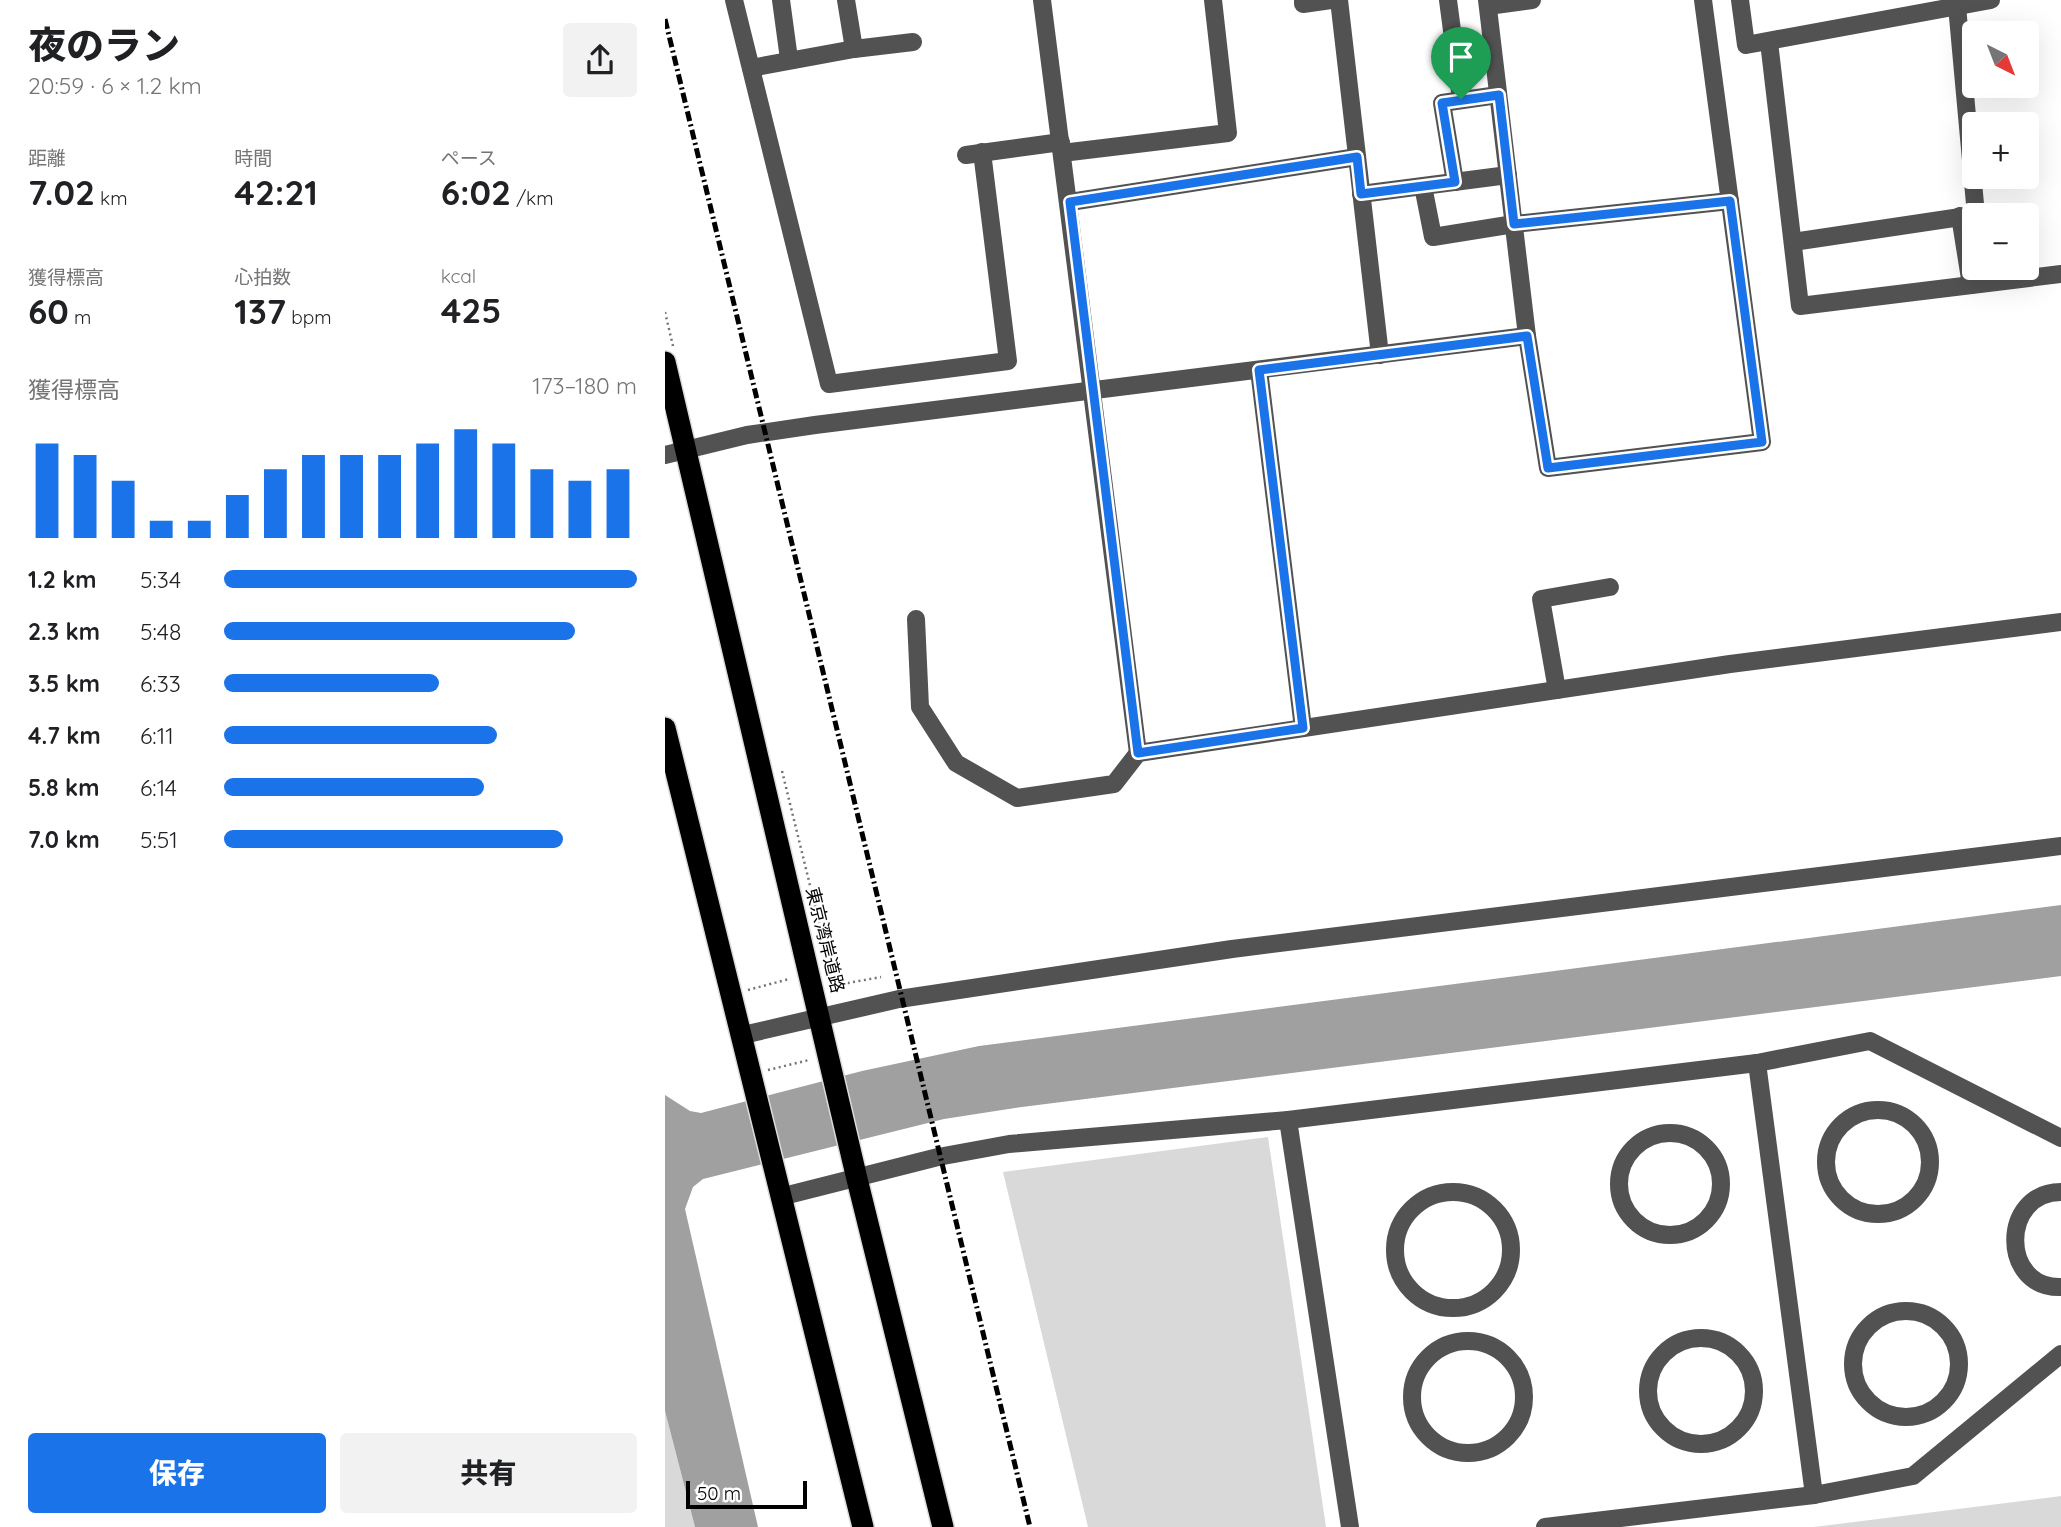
<!DOCTYPE html>
<html lang="ja">
<meta charset="utf-8">
<style>
:root{--surface:#fff;--page:#f2f2f2;--text:#202124;--muted:#757577;--accent:#1a73e8}
body{margin:0;font-family:Quicksand,"Noto Sans JP",sans-serif;background:var(--page);color:var(--text);height:100vh;display:flex;flex-direction:column;font-size:26px;white-space:nowrap}
*{box-sizing:border-box;margin:0}
p{font-size:23px;color:var(--muted)}
.icon{flex:none;width:38px;height:38px;fill:none;stroke:currentColor;stroke-width:2;stroke-linecap:round;stroke-linejoin:round}
.map{position:relative;flex:1;overflow:hidden}
.drawer{display:flex;flex-direction:column;background:var(--surface);width:665px}
.drawer>*{flex:none}
.needle{width:46px;rotate:138deg}
.buttons{position:absolute;left:1297px;top:21px;display:grid;gap:14px}
.buttons a{display:grid;place-items:center;width:77px;height:77px;border-radius:7px;background:var(--surface);box-shadow:0 7px 28px #0002;font-size:35px}
.scale{position:absolute;left:21px;bottom:18px;width:121px;box-sizing:border-box;padding-left:7px;border:4px solid #000;border-top:0;font-size:19px;line-height:24px;white-space:nowrap;color:#000;-webkit-text-stroke:5px #fff;paint-order:stroke}
.pin{position:absolute;display:grid;place-items:center;width:60px;height:60px;color:#fff;margin:-72px -30px;border-radius:50% 50% 50% 0;rotate:-45deg;box-shadow:0 0 7px #0007}
.pin .icon{rotate:45deg}
.round{display:grid;place-items:center;flex:none;width:74px;height:74px;border-radius:7px;background:var(--page)}
.overview{display:flex;align-items:center;justify-content:space-between;height:119px;padding:0 28px}
h1{font-size:38px;font-weight:800;line-height:52px}
.metrics{display:grid;grid-template-columns:repeat(3,1fr);gap:10px;height:119px;padding:7px 28px}
.metrics div{display:grid;align-content:center}
.metrics b{font-size:35px;font-weight:800}
.metrics small{font-size:19px;font-weight:400}
.metrics p{font-size:19px}
.chart{height:196px;padding:14px 28px}
.chart p{display:flex;justify-content:space-between}
.chart svg{width:100%;height:126px;margin-top:7px;stroke:var(--accent);stroke-width:6}
.cta{display:flex;gap:14px;margin-top:auto;padding:14px 28px}
.cta a{flex:1;height:80px;border-radius:7px;background:var(--accent);color:#fff;font-size:28px;font-weight:800;line-height:80px;text-align:center}
.cta a+a{background:var(--page);color:var(--text)}
ul{padding:0 28px;list-style:none;font-size:23px}
li{display:grid;grid-template-columns:112px 84px 1fr;align-items:center;height:52px}
li i{height:18px;border-radius:9px;background:var(--accent)}
main{display:flex;flex:1;min-height:0}
.map>svg:first-child{display:block}
.green{fill:#d9d9d9}
.water{fill:#a0a0a0}
.lines{fill:none;stroke-linecap:round;stroke-linejoin:round}
.highway-casing{stroke:#dbdbdb;stroke-width:24}
.path{stroke:#747474;stroke-width:2.5;stroke-dasharray:2 3.5;stroke-linecap:butt}
.minor{stroke:#525252;stroke-width:18}
.highway{stroke:#000;stroke-width:21}
.rail{stroke:#000;stroke-width:5;stroke-dasharray:10 3.5 2 3.5;stroke-linecap:butt}
.route-casing{stroke:#fff;stroke-width:14}
.route{stroke:#1a73e8;stroke-width:9}
.labels{text-anchor:middle;stroke-width:5;stroke-linejoin:round;paint-order:stroke}
.street-label{font-size:18px;fill:#000;stroke:#fff}
</style>
<main>
<section class="drawer">
<div class="overview"><div><h1>夜のラン</h1><p>20:59 · 6 × 1.2 km</p></div><a class="round"><svg class="icon" aria-label="share" viewBox="0 0 24 24"><path d="M12 15V3M7 8l5-5 5 5M5 13v7h14v-7"/></svg></a></div>
<div class="metrics">
<div><p>距離</p><b>7.02<small> km</small></b></div>
<div><p>時間</p><b>42:21</b></div>
<div><p>ペース</p><b>6:02<small> /km</small></b></div>
</div>
<div class="metrics">
<div><p>獲得標高</p><b>60<small> m</small></b></div>
<div><p>心拍数</p><b>137<small> bpm</small></b></div>
<div><p>kcal</p><b>425</b></div>
</div>
<div class="chart"><p><span>獲得標高</span>173–180 m</p>
<svg viewBox="0 0 160 44" preserveAspectRatio="none"><path d="M5 44V11M15 44V15M25 44V24M35 44V38M45 44V38M55 44V29M65 44V20M75 44V15M85 44V15M95 44V15M105 44V11M115 44V6M125 44V11M135 44V20M145 44V24M155 44V20"/></svg>
</div>
<ul>
<li><b>1.2 km</b>5:34<i style="width:100%"></i></li>
<li><b>2.3 km</b>5:48<i style="width:85%"></i></li>
<li><b>3.5 km</b>6:33<i style="width:52%"></i></li>
<li><b>4.7 km</b>6:11<i style="width:66%"></i></li>
<li><b>5.8 km</b>6:14<i style="width:63%"></i></li>
<li><b>7.0 km</b>5:51<i style="width:82%"></i></li>
</ul>
<div class="cta"><a>保存</a><a>共有</a></div>
</section>
<div class="map">
<svg width="1396" height="1527" viewBox="0 0 1396 1527">
<rect width="100%" height="100%" fill="#fff"/>
<g class="green">
<polygon points="603,1137 661,1527 423,1527 338,1172"/>
<polygon points="0,1411 30,1527 0,1527"/>
<polygon points="1396,1496 1396,1527 1149,1527"/>
</g>
<polygon class="water" points="1396,905 1396,976 350,1108 279,1119 38,1179 28,1187 20,1209 93,1527 30,1527 0,1411 0,1095 25,1111 36,1113 197,1071 314,1046"/>
<g class="lines">
<g class="highway-casing">
<g id="highway">
<polyline points="0,362 192,1179 278,1527"/>
<polyline points="0,728 198,1527"/>
</g>
</g>
<g class="path">
<polyline points="0,312 8,346"/>
<polyline points="117,771 165,967 183,983 216,977"/>
<polyline points="83,990 124,979"/>
<polyline points="103,1070 144,1060"/>
</g>
<g class="minor">
<polyline points="69,0 164,384 343,361 317,152"/>
<polyline points="116,0 124,59"/>
<polyline points="181,0 189,49"/>
<polyline points="377,0 473,753 1065,664 1396,622"/>
<polyline points="638,0 638,4 666,0"/>
<polyline points="674,0 715,355"/>
<polyline points="783,0 796,99"/>
<polyline points="822,0 862,336 883,468 1097,442 1038,0"/>
<polyline points="1075,0 1081,45 1326,0"/>
<polyline points="823,6 867,0"/>
<polyline points="1292,6 1311,215"/>
<polyline points="1104,42 1135,306 1396,274"/>
<polyline points="86,68 189,49 248,42"/>
<polyline points="397,153 563,133 548,0"/>
<polyline points="301,155 396,142"/>
<polyline points="790,182 777,103 833,95"/>
<polyline points="758,186 768,237 849,224 1065,201"/>
<polyline points="696,194 843,175"/>
<polyline points="405,202 692,157"/>
<polyline points="1295,216 1306,285"/>
<polyline points="1128,242 1309,215"/>
<polyline points="594,370 638,728"/>
<polyline points="0,455 82,435 150,425 862,336"/>
<polyline points="251,619 255,707 291,763 352,798 449,784 473,753"/>
<polyline points="892,690 876,599 945,587"/>
<polyline points="78,1035 234,999 567,949 1396,846"/>
<polyline points="1092,1063 1149,1495"/>
<circle cx="1213" cy="1162" r="52"/>
<polyline points="623,1120 685,1527"/>
<circle cx="1005" cy="1184" r="51"/>
<path d="M1396 1192C1335 1192 1335 1289 1396 1287"/>
<circle cx="788" cy="1250" r="58"/>
<polyline points="115,1197 273,1157 344,1144 623,1120 1092,1063 1205,1041 1396,1138"/>
<circle cx="1241" cy="1364" r="53"/>
<circle cx="1036" cy="1391" r="53"/>
<circle cx="803" cy="1397" r="56"/>
<polyline points="880,1527 1149,1495 1248,1476 1396,1354"/>
</g>
<use href="#highway" class="highway"/>
<polyline class="rail" points="0,19 365,1527"/>
</g>
<g class="lines">
<g class="route-casing">
<polygon id="route" points="834,95 849,224 1065,201 1097,442 883,468 862,336 594,370 638,728 473,753 405,202 692,157 696,194 790,182 777,103"/>
</g>
<use href="#route" class="route"/>
</g>
<g class="labels">
<g class="street-label">
<text transform="translate(160 940) rotate(76)" y="6">東京湾岸道路</text>
</g>
</g>
</svg>
<div class="buttons">
<a><svg class="needle" viewBox="-14 -14 28 28"><path d="M0-13l5 13h-10z" fill="#e53935"/><path d="M0 13l5-13h-10z" fill="#757577"/></svg></a>
<a>+</a>
<a>−</a>
</div>
<div class="scale">50 m</div>
<div class="pin" style="left:796px;top:99px;background:#1e9e55"><svg class="icon" aria-label="arrive" viewBox="0 0 24 24"><path d="M6 21V4h12l-3 4 3 4H6"/></svg></div>
</div>
</main>
